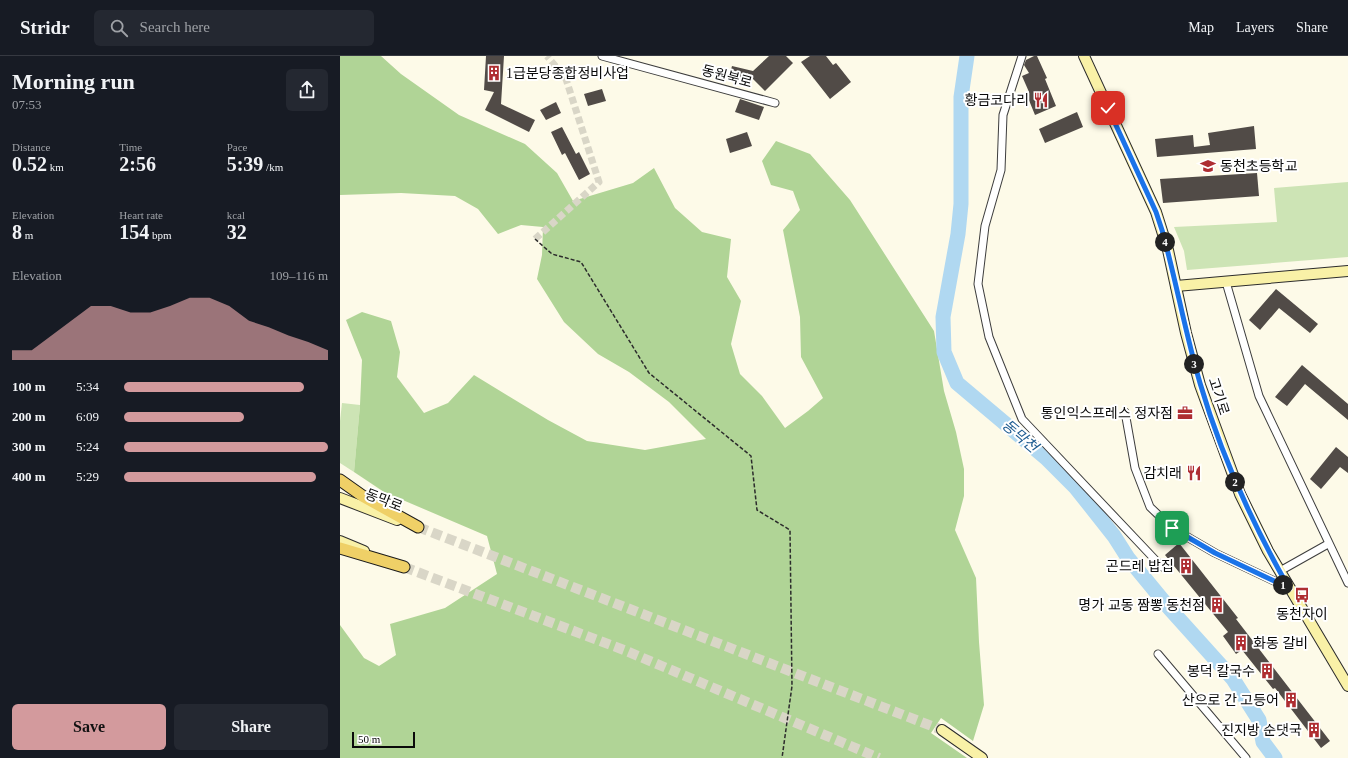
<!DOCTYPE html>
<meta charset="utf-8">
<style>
:root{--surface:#171b24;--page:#242831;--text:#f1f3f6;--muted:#9ea1a6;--line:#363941;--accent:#d39a9d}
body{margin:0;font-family:"Times New Roman","Noto Sans KR",serif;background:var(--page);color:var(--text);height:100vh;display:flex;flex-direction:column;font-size:15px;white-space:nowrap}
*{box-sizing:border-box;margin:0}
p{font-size:13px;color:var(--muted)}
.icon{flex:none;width:22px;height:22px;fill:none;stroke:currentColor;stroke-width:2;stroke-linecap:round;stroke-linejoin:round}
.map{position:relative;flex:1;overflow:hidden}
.details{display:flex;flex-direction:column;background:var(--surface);width:340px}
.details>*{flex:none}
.scale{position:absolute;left:12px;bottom:10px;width:63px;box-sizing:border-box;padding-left:4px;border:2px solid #0a0a0a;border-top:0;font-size:11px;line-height:14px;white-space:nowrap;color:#0a0a0a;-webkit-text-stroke:3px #fff;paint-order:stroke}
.pin{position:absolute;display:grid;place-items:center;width:34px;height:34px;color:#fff;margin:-17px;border-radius:8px;box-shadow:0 2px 6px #0006}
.km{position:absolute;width:20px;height:20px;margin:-10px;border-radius:50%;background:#222;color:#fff;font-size:11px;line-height:20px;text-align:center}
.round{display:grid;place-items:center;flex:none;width:42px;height:42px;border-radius:6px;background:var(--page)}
.head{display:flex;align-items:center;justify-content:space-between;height:68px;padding:0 12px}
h1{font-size:22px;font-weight:800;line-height:30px}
.metrics{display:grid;grid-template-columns:repeat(3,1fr);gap:6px;height:68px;padding:4px 12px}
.metrics div{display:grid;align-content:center}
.metrics b{font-size:20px;font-weight:800}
.metrics small{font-size:11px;font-weight:400}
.metrics p{font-size:11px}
.chart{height:112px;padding:8px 12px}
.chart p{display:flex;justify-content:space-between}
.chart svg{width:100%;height:72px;margin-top:4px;fill:var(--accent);opacity:.7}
.action{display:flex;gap:8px;margin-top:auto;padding:8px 12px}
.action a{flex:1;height:46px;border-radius:6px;background:var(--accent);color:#111;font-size:16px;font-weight:800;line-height:46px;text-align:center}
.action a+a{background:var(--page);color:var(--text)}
ul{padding:0 12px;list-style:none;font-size:13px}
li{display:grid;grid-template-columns:64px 48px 1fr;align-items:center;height:30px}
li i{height:10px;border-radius:5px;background:var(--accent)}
header{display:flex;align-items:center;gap:24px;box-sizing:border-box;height:56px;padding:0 20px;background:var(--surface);border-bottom:1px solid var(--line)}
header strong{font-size:19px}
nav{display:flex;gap:22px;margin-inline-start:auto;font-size:14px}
.search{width:280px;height:36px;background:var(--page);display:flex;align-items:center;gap:10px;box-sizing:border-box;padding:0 14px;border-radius:6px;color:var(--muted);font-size:15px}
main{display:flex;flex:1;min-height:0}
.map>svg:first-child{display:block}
.green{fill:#cde4b5}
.forest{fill:#b0d496}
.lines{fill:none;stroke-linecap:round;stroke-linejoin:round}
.river{stroke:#b0d8f1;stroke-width:15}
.building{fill:#514b47}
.street-tunnel{stroke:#d9d6c7;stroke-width:7;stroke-dasharray:7 3.5;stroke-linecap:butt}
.secondary-tunnel{stroke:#d9d6c7;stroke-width:10;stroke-dasharray:10 5;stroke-linecap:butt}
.street-casing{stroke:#3d3d3d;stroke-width:9}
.secondary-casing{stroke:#2c2c2c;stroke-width:12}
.primary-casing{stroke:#1b1b1b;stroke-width:13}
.path{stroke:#2c2c2c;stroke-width:1.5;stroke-dasharray:4 2;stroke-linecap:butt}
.street{stroke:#fff;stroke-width:7}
.secondary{stroke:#f9f1a7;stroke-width:10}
.primary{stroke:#efd067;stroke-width:11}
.route-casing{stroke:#fff;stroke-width:8}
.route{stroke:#1a73e8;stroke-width:5}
.labels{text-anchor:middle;stroke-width:4;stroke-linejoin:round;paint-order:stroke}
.poi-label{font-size:14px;fill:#0a0a0a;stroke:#fff;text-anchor:end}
.street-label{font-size:14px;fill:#0a0a0a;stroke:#fff}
.water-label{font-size:15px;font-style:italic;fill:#1e5c91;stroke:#fff}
</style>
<header>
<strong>Stridr</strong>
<div class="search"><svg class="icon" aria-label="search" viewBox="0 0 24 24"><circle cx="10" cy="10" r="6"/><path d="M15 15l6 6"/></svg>Search here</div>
<nav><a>Map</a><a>Layers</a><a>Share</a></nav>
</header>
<main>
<section class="details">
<div class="head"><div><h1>Morning run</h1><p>07:53</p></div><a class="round"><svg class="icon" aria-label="share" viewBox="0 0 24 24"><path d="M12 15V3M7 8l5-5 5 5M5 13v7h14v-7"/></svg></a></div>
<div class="metrics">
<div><p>Distance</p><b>0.52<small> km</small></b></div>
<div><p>Time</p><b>2:56</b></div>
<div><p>Pace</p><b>5:39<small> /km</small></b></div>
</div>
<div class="metrics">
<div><p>Elevation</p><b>8<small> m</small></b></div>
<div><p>Heart rate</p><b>154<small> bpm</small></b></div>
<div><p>kcal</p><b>32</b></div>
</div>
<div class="chart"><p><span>Elevation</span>109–116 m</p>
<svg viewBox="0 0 160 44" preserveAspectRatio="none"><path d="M0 44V38L10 38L20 29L30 20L40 11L50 11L60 15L70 15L80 11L90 6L100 6L110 11L120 20L130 24L140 29L150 33L160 38V44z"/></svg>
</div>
<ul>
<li><b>100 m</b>5:34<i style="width:88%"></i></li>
<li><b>200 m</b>6:09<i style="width:59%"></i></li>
<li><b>300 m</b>5:24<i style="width:100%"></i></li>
<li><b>400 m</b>5:29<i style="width:94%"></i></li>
</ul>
<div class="action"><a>Save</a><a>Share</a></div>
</section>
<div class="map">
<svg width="1008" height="702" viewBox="0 0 1008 702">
<rect width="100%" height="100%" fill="#fdfae8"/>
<g class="green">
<polygon points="1008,126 1008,201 847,214 844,195 834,171 937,166 934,132"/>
<polygon points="2,347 20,349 14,416 0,407 0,365"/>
</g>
<polygon class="forest" points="0,0 41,0 61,18 119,59 185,88 217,117 233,145 293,127 314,112 335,152 362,176 391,183 387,221 401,245 391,288 400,318 422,340 445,372 468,355 483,342 461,301 460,261 443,174 460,154 453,135 431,129 422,105 436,85 470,98 510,144 594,275 604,335 616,376 624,413 624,440 615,474 636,522 639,586 644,649 633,685 601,662 591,677 627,702 0,702 0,569 24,602 39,610 56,599 50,568 105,552 157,518 147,480 44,436 14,416 20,349 22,304 6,264 22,256 51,265 60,296 57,321 84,357 108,347 134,319 208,364 247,385 305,394 366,383 329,346 289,316 258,298 224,266 197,223 202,199 203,171 181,169 158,178 138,153 115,140 61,137 0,139"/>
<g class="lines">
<polyline class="river" points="627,0 621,41 621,148 618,178 603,261 604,296 617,327 706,402 736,432 774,480 788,502 830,553 893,623 919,664 923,686 935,702"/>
</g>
<g class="building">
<polygon points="146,0 164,0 161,48 195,64 189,76 145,54 154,36 144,34"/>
<polygon points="429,0 446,0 453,7 425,35 407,17 405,25 389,21 392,10 413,15"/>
<polygon points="470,0 486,0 493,9 496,7 511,26 490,43 461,6"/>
<polygon points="694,0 697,0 707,22 705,23 716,50 695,59 686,37 689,36 682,20 689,17 684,9 686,4"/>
<polygon points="262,33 266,45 248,50 244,38"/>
<polygon points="400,43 424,51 419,64 395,56"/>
<polygon points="216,46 221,57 206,64 200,54"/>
<polygon points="737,56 743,71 705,87 699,73"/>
<polygon points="914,70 916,93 817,101 815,83 853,79 854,91 870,89 868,77"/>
<polygon points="222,71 236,98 239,96 250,118 239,124 225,97 222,99 211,76"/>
<polygon points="407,76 412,90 390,97 386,83"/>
<polygon points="917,117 919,140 823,147 820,123"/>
<polygon points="936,233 978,268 970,277 939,252 920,274 909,264"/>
<polygon points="962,309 1008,348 1008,364 965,328 947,350 935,341"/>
<polygon points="996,391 1008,401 1008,417 1000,411 981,433 970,423"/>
<polygon points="839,487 898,562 896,563 990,685 981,692 935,632 933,633 902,594 896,598 883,580 888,576 825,499"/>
</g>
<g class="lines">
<polyline class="street-tunnel" points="195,183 259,126 226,23 207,0"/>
<g class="secondary-tunnel">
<polyline points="78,471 602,674"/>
<polyline points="64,511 284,594 539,702"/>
</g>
<g class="street-casing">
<g id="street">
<polyline points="262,0 435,47"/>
<polyline points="682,0 663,59 661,114 645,170 638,228 649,281 682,363 822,511"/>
<polyline points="886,226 919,340 1008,527"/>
<polyline points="785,356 795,412 810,451 832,472 875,497 949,532"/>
<polyline points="940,515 988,488"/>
<polyline points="818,598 906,702"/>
</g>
</g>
<g class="secondary-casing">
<g id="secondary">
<polyline points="744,0 816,156 828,194 846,277 860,329 900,438 928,495 1008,630"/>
<polyline points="836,230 1008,215"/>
<polyline points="0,442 57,464"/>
<polyline points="0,485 24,495"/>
<polyline points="602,674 642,702"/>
</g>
</g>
<g class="primary-casing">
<g id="primary">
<polyline points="0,424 24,441 78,471"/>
<polyline points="0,492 64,511"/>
</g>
</g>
<polyline class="path" points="195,183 212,198 241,206 309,317 411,400 417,454 450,474 452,630 442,702"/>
<use href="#street" class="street"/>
<use href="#secondary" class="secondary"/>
<use href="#primary" class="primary"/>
</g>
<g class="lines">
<g class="route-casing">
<path id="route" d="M768 52 816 156 822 174C836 224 845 276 860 327 881 399 912 467 949 532L875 497 832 472"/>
</g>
<use href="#route" class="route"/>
</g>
<defs>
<g id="building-bare" transform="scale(1.2)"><path d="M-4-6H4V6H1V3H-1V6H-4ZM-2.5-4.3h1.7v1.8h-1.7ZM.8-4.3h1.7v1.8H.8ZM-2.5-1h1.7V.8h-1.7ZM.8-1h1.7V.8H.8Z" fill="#ae2d31" stroke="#fff" stroke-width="2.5" paint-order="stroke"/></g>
<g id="restaurant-bare" transform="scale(1.2)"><path d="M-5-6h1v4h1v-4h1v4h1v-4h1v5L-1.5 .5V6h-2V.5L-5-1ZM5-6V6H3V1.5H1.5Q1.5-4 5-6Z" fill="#ae2d31" stroke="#fff" stroke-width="2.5" paint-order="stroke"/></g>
<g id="school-bare" transform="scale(1.2)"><path d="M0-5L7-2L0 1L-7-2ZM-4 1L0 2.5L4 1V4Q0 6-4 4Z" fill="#ae2d31" stroke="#fff" stroke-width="2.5" paint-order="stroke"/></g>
<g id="office-bare" transform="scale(1.2)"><path d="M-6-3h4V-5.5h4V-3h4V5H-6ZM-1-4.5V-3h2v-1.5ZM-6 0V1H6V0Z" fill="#ae2d31" stroke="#fff" stroke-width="2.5" paint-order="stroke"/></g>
<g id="bus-bare" transform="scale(1.2)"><path d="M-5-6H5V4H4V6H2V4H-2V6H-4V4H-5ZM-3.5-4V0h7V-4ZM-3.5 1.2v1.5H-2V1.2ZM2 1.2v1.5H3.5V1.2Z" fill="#ae2d31" stroke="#fff" stroke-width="2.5" paint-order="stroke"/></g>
</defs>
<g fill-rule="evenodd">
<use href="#building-bare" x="154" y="17"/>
<use href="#restaurant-bare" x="701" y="44"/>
<use href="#school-bare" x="868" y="110"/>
<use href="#office-bare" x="845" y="357"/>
<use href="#restaurant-bare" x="854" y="417"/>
<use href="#building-bare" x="846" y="510"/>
<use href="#bus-bare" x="962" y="539"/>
<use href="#building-bare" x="877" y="549"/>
<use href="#building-bare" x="901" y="587"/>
<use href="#building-bare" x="927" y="615"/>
<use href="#building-bare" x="951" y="644"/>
<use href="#building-bare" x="974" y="674"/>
</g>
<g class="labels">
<g class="poi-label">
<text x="166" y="22" text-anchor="start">1급분당종합정비사업</text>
<text x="689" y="49">황금코다리</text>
<text x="880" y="115" text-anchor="start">동천초등학교</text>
<text x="833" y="362">통인익스프레스 정자점</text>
<text x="842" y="422">감치래</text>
<text x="834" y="515">곤드레 밥집</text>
<text x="865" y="554">명가 교동 짬뽕 동천점</text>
<text x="962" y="563" text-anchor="middle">동천자이</text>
<text x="913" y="592" text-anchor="start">화동 갈비</text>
<text x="915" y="620">봉덕 칼국수</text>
<text x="939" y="649">산으로 간 고등어</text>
<text x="962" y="679">진지방 순댓국</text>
</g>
<g class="street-label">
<text transform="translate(387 20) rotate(15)" y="5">동원북로</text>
<text transform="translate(879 340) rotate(72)" y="5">고기로</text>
<text transform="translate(44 444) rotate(21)" y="5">동막로</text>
</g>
<g class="water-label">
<text transform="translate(680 380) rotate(40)" y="5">동막천</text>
</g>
</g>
</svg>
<div class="scale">50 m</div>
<div class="pin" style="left:832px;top:472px;background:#1e9e55"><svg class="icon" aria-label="arrive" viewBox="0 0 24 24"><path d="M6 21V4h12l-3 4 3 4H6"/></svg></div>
<div class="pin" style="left:768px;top:52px;background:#d93025"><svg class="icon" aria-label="check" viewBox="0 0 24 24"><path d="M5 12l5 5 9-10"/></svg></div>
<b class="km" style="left:943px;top:529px">1</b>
<b class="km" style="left:895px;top:426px">2</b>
<b class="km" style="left:854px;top:308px">3</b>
<b class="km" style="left:825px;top:186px">4</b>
</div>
</main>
